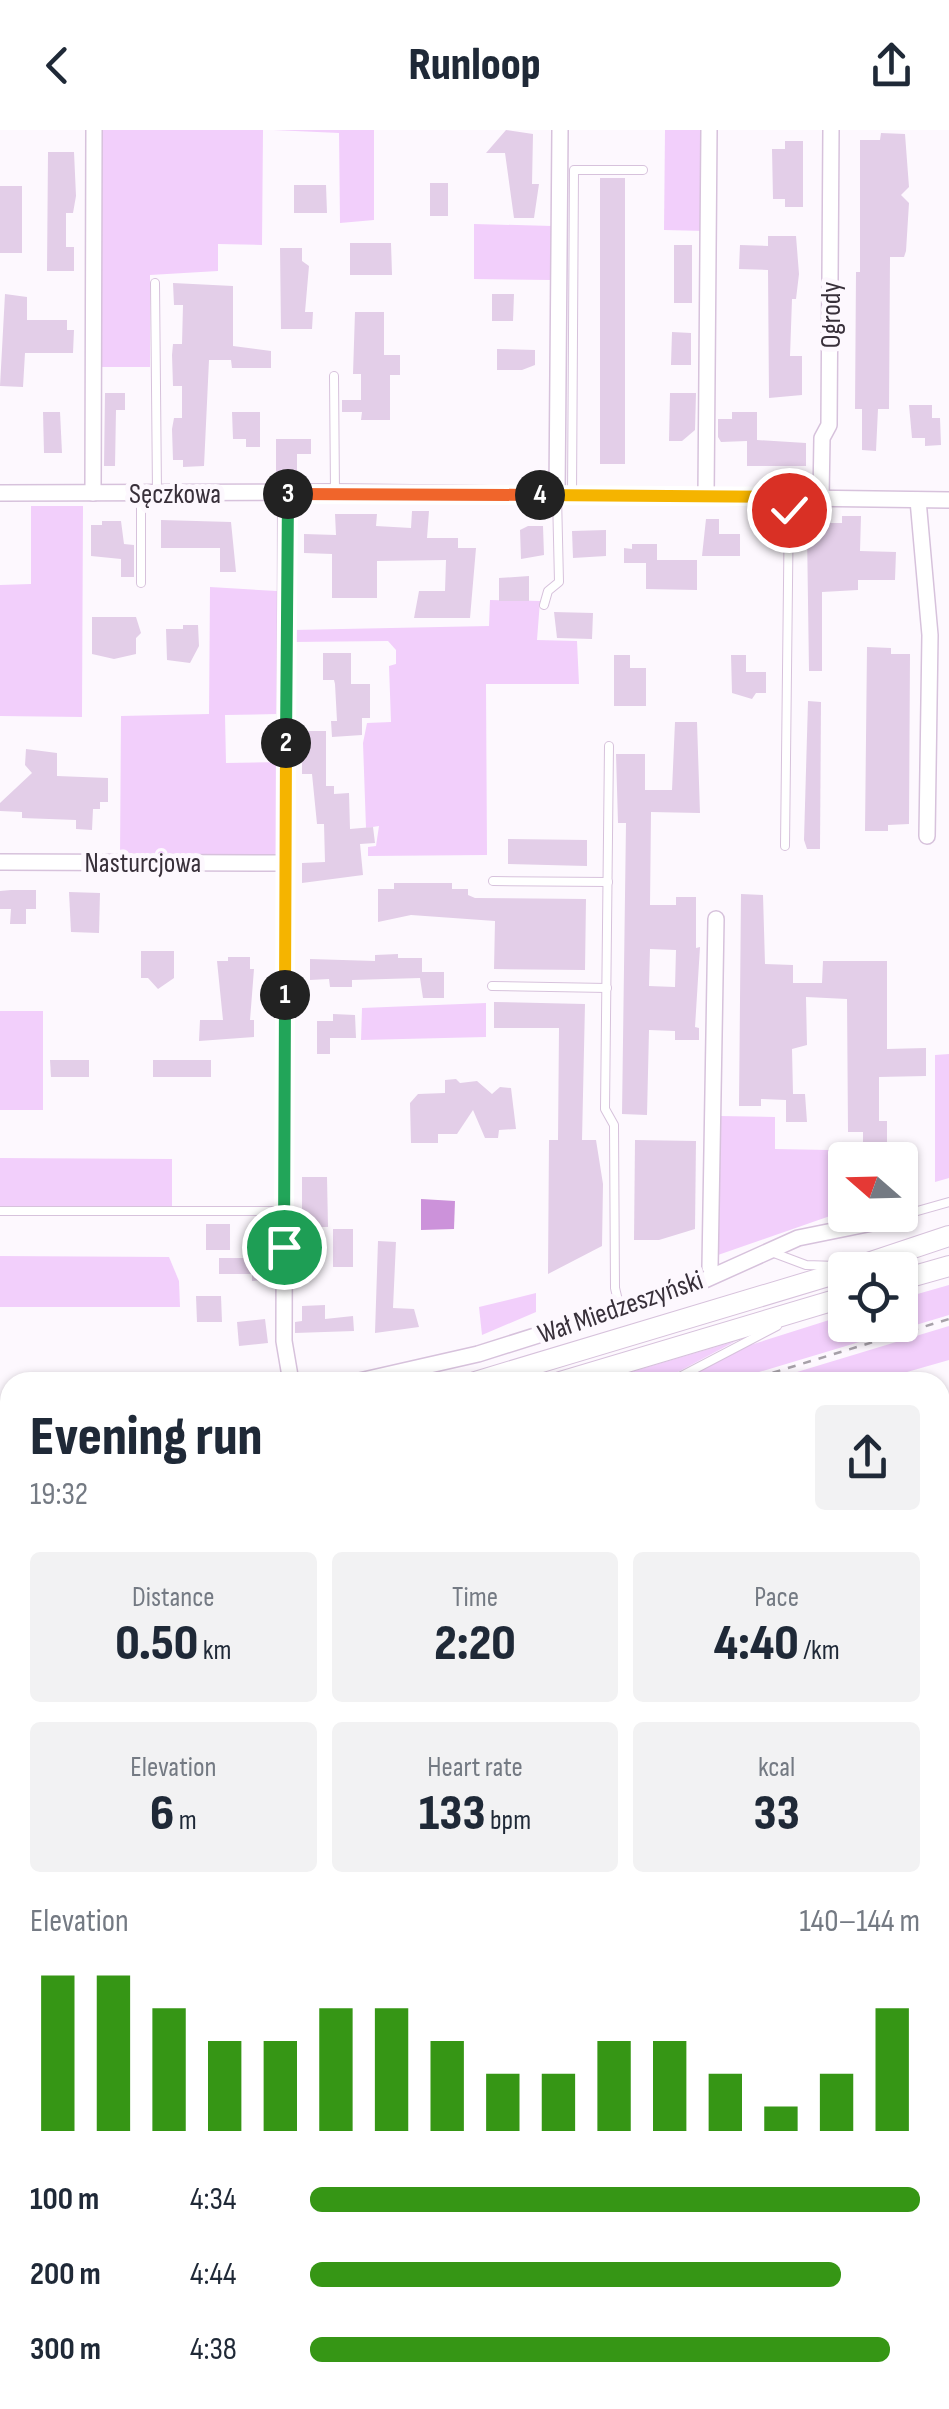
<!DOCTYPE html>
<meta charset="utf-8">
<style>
:root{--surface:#fff;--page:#f2f2f3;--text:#1f2937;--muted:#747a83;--accent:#369615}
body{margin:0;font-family:"Sofia Sans Condensed",sans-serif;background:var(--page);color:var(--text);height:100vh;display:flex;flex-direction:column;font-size:38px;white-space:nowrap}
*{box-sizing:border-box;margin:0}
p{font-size:32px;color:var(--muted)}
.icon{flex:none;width:55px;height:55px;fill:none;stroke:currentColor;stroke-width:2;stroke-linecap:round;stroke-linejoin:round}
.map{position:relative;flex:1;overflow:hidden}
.panel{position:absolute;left:0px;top:1242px;width:950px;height:1038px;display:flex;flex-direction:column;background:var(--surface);border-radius:30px 30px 0 0;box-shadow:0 2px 8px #0004}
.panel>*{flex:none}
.needle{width:65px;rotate:290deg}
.buttons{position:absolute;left:828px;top:1012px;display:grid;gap:20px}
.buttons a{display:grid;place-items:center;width:90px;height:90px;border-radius:10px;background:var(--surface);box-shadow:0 2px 8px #0004;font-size:50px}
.pin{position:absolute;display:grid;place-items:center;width:85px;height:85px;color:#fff;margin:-42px;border:5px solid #fff;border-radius:50%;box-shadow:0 2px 10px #0007}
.km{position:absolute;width:50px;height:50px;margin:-25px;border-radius:50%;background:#222;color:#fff;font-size:28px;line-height:50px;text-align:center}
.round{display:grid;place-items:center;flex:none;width:105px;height:105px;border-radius:10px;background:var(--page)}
.headline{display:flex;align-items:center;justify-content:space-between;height:170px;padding:0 30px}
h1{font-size:55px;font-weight:800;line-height:75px}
.metrics{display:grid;grid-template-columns:repeat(3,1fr);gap:15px;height:170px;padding:10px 30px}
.metrics div{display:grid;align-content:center;border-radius:10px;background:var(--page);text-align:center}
.metrics b{font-size:50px;font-weight:800}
.metrics small{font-size:28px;font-weight:400}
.metrics p{font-size:28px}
.chart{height:280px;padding:20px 30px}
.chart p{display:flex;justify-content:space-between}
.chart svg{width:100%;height:180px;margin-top:10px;stroke:var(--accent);stroke-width:6}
ul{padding:0 30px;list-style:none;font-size:32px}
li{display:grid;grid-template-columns:160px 120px 1fr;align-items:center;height:75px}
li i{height:25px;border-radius:12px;background:var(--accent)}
header{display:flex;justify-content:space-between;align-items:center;height:130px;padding:0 30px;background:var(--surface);font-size:45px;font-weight:800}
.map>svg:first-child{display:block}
.green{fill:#f2cffb}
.water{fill:#cc92da}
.building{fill:#e3cee8;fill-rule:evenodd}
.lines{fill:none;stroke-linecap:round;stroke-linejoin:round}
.service-casing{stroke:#d7c2dc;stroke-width:10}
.minor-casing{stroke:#d7c2dc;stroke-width:18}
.secondary-casing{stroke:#d7c2dc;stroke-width:22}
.path{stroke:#a7a1a9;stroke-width:2.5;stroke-dasharray:8 8;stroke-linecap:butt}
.service{stroke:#fff;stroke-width:8}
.minor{stroke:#fff;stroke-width:15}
.secondary{stroke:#fff;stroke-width:20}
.split-1-casing{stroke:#fff;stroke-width:20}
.split-2-casing{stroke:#fff;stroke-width:20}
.split-3-casing{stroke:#fff;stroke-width:20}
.split-4-casing{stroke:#fff;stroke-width:20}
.split-5-casing{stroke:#fff;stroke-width:20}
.split-1{stroke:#22a559;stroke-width:12}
.split-2{stroke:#f5b400;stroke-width:12}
.split-3{stroke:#22a559;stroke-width:12}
.split-4{stroke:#f0652b;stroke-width:12}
.split-5{stroke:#f5b400;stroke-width:12}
.labels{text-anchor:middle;stroke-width:10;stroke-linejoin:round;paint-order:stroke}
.street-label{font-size:28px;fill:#38303a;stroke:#fdf8fe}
</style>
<header><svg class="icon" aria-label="back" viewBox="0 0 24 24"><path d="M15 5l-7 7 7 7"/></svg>Runloop<svg class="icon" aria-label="share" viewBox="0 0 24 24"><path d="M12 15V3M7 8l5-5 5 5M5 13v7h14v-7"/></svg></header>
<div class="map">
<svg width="949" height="2279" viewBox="0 0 949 2279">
<rect width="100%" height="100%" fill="#fdf8fe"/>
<g class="green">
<polygon points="100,0 263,0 262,115 218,114 218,141 150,145 150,237 99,237"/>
<polygon points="273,0 374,0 374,90 340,93 339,3"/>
<polygon points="665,0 704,0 705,101 664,100"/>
<polygon points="474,94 552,96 552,150 474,149"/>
<polygon points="31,376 83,376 82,587 0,586 0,455 31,454"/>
<polygon points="210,457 277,461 278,584 225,585 226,633 280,632 279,728 120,727 121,586 209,584"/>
<polygon points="490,470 540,471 537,510 577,511 579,554 486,554 487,725 368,726 368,717 376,716 379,696 366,698 363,613 367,593 391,592 389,536 396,534 396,520 388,511 293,512 293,500 489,496"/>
<polygon points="486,873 486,907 361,910 362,878"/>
<rect x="0" y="881" width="43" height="99"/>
<polygon points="949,924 949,1048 935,1052 935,925"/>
<polygon points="720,986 775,987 775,1019 829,1020 830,1086 718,1125"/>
<polygon points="0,1028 172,1029 172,1077 0,1077"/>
<polygon points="0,1126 169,1127 179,1151 180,1177 0,1177"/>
<polygon points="949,1155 949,1185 726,1252 679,1252 744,1217 845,1185 845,1195 900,1195 900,1169"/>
<polygon points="536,1163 536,1182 482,1205 479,1177"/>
<polygon points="949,1196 949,1230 872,1252 764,1252"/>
<polygon points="736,1211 659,1252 597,1252"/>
<polygon points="949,1407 949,1777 940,1792 940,1410"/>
<polygon points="10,1486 10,2168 0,2173 0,1490"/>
</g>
<g class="water">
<polygon points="421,1069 455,1071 454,1099 421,1100"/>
<polygon points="949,1796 949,2279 0,2279 0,2188 10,2183 10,2270 940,2270 940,1798"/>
</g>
<g class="building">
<polygon points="506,0 533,4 532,54 539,54 534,88 514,88 505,23 486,23"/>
<polygon points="881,3 905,4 909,57 901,65 909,73 906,121 904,127 890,127 889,279 878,279 876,321 862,320 862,279 855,279 856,142 860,142 860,10 880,10"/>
<polygon points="785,11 803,11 803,77 785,77 785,69 773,69 772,19 785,19"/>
<polygon points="48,22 74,22 76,66 73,83 66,83 66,117 74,117 74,141 47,141"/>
<rect x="600" y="48" width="25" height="286"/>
<rect x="430" y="53" width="18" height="33"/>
<polygon points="294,55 326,55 327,83 294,83"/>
<rect x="0" y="56" width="22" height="67"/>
<polygon points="768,106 796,106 799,144 796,169 792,169 790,226 802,226 802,265 769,268 768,140 739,139 740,115 768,116"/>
<polygon points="350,113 391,113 392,145 350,145"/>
<rect x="674" y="115" width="18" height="58"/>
<polygon points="280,118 302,118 302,131 309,136 305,182 313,182 312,199 281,199"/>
<polygon points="173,153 233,156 233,216 271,221 271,238 232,238 231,230 209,230 204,336 183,337 183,330 173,330 172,299 174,288 182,288 182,256 173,256 172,225 173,214 182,214 183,175 174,175"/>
<polygon points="5,164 27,167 27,190 67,190 67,200 74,200 73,223 25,223 23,257 0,256"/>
<polygon points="492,164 514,164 513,191 492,191"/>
<polygon points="355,182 384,182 384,225 400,225 400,245 390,245 390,290 361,290 362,282 342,282 342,270 361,270 361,244 353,244"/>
<polygon points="672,202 691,203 691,235 671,235"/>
<polygon points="497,219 535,220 535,235 522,240 497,240"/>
<polygon points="105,263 125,263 125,280 116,280 115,336 104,336"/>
<polygon points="670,263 696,263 695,300 682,311 669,311"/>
<polygon points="909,275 932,275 932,288 940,288 941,315 925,316 925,308 912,308"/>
<polygon points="43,282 60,282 62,323 44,323"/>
<polygon points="232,282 260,282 260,317 246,317 246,309 233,309"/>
<polygon points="732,282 757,282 757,310 806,313 806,336 747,336 747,311 721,312 718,307 718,289 732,289"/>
<polygon points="276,309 311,309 311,324 297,324 297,346 276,346"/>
<polygon points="412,381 429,381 427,408 458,408 458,418 476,418 470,488 414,488 419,461 445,461 446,430 377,431 377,468 332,468 332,424 304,423 304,404 336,405 335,384 377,384 376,396 411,398"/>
<polygon points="842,386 861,386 860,421 896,422 895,450 858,450 858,460 822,462 822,541 809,541 807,402 810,393 842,393"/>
<polygon points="706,389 719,389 719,404 740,404 740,426 702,426"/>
<polygon points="161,390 231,392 236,442 220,442 220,418 161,418"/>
<polygon points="102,391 121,391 124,414 134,415 134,447 121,447 121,429 91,426 91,395 102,395"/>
<polygon points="528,396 543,396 544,425 521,429 520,400"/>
<polygon points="606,400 606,426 573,428 572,401"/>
<polygon points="632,414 657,414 657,430 697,430 697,460 646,459 646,433 624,433 624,418 632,419"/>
<polygon points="529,446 529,471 499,471 499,448"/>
<polygon points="554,482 593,483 592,509 557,508"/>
<polygon points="92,487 136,487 141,503 136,508 136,524 114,529 92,524"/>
<polygon points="183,495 198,495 199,516 190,533 167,530 166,499 183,499"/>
<polygon points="867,517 891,518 891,524 910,524 909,694 888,695 888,701 865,701"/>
<polygon points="323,523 351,523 351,554 370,554 370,588 362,588 362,605 332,607 331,591 337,591 335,554 334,550 323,550"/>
<polygon points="614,525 630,525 630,538 646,538 646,576 614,576"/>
<polygon points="731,525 746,525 746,542 766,542 766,563 756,563 752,569 732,563"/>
<polygon points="808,571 821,572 820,719 807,719 804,710"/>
<path d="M675 592H697L700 683 651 682 650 775H676V767H696V818L700 817 695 897 699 898V910H675V901L649 900 647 985 622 984 626 693H618L616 624H645V660H672ZM650 819 676 820 675 857 649 856Z"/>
<polygon points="302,601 326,601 326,656 334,656 334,664 349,663 350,699 373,697 375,713 360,714 363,745 302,753 302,733 325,732 324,694 317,694 312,644 302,644"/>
<polygon points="26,619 57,623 57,646 108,648 108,672 100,672 100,679 93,679 92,700 76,699 76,690 22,688 22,682 0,681 0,673 32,643 25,635"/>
<polygon points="508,709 587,710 587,736 508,734"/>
<polygon points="394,753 452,753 452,759 468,759 468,765 475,768 586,769 585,840 494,839 495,791 411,785 378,792 378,759 394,759"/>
<polygon points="11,760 36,760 36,779 26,779 26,794 10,794 11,779 0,779 0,761"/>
<polygon points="69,762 100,763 99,803 71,802"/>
<polygon points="741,764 763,765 765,834 793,835 793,853 822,853 823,831 887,831 887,919 926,918 926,946 879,947 879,991 887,991 887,1024 863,1025 863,1002 848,1002 847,869 806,867 807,915 792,919 793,964 805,964 807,992 786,992 786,970 761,969 761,976 739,976"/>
<polygon points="141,821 174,821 174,848 158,859 148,848 141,848"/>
<polygon points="398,824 398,828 422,828 422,842 444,842 444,868 423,868 420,848 352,850 352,857 330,857 329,849 310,850 310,829 375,831 375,825"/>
<polygon points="228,827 250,827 250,839 254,839 250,890 254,890 254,907 199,911 200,890 223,890 217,831 228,831"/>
<polygon points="494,872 585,874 582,1010 596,1010 603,1054 602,1116 548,1144 549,1010 558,1010 559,898 494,898"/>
<polygon points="333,884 355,885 356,908 330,908 330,924 317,924 317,891 333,891"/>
<polygon points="50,930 89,930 89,947 51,947"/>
<rect x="153" y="930" width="58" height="17"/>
<polygon points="456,949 460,953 477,951 492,964 500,957 511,958 516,999 499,1000 498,1008 485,1008 473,980 457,1004 438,1004 438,1013 411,1013 410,973 418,964 445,963 445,950"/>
<polygon points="635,1010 696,1011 695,1099 659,1110 634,1110"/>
<polygon points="302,1047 327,1047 328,1097 302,1097"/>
<rect x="206" y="1094" width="24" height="26"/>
<rect x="333" y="1099" width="20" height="38"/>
<polygon points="378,1111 396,1112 393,1178 414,1179 419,1197 375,1203"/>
<polygon points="219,1128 265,1128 266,1150 252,1151 252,1144 219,1144"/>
<polygon points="196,1166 221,1166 222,1192 197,1192"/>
<polygon points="325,1175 325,1189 353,1186 354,1201 295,1203 295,1192 302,1191 302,1176"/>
<polygon points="265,1189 268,1213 239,1216 237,1192"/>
</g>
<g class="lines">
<g class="service-casing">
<g id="service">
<polyline points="155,153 157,363"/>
<polyline points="334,246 335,362"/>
<polyline points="141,363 141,453"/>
<polyline points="572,366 574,40 643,40"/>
<polyline points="544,475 548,461 559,452 557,366"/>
<polyline points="609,616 605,979 614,995 615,1158 620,1179"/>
<polyline points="785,716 789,367"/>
<polyline points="493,751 608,752"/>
<polyline points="492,856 607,858"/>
<polyline points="0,1081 284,1081"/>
<polyline points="882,1091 949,1072"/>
<polyline points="774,1123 806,1135 838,1136"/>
<polyline points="670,1252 777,1196"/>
<polyline points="940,1322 949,1318"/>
</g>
</g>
<g class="minor-casing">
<g id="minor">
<polyline points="0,363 335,362 949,370"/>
<polyline points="93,363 94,0"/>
<polyline points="286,364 284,1211 291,1252"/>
<polyline points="706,365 709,0"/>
<polyline points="557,366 560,0"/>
<polyline points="821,367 822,308 829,295 831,0"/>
<polyline points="918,370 930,505 927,706"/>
<polyline points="0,732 286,733"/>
<polyline points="710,1137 716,789"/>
<polyline points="355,1252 478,1224 687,1158 798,1108 882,1091"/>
<polyline points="0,1345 10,1342"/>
</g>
</g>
<g class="secondary-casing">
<g id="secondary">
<polyline points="847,1140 949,1106"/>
<polyline points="900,1150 949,1136"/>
<polyline points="475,1252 845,1141"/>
<polyline points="560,1252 845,1167"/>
<polyline points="0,1385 10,1381"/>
<polyline points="0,1423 10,1419"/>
</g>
</g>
<g class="path">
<polyline points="323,1248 324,1252"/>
<polyline points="314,1250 315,1252"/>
<polyline points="742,1252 949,1189"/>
<polyline points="0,1483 10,1479"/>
<polyline points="0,1516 10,1513"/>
<polyline points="0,1618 10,1615"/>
<polyline points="0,1674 10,1691"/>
<polyline points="940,1788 949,1785"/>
<polyline points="0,2176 10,2171"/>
</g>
<use href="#service" class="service"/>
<use href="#minor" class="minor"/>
<use href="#secondary" class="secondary"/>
</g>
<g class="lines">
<g class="split-1-casing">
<polyline id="split-1" points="284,1117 285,865"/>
</g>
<g class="split-2-casing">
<polyline id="split-2" points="285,865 286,613"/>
</g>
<g class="split-3-casing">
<polyline id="split-3" points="286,613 288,364"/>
</g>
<g class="split-4-casing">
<polyline id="split-4" points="288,364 540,365"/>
</g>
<g class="split-5-casing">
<polyline id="split-5" points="540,365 789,367 789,380"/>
</g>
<use href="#split-1" class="split-1"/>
<use href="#split-2" class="split-2"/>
<use href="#split-3" class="split-3"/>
<use href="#split-4" class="split-4"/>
<use href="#split-5" class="split-5"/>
</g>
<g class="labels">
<g class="street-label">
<text transform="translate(830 185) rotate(-90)" y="10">Ogrody</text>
<text x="175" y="373">Sęczkowa</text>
<text x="143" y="742">Nasturcjowa</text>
<text transform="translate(620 1176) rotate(-19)" y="10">Wał Miedzeszyński</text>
</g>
</g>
</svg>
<div class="buttons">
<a><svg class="needle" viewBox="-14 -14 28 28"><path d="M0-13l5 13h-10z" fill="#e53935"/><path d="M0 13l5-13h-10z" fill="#747a83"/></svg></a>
<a><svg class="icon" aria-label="locate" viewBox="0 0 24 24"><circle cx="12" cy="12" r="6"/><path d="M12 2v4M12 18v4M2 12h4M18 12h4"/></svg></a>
</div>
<div class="pin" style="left:284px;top:1117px;background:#1e9e55"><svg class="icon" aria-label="arrive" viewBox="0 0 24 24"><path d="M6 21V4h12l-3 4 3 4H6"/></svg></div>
<div class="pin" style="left:789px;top:380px;background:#d93025"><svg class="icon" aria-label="check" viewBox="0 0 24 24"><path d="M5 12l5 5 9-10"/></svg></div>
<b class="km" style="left:285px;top:865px">1</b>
<b class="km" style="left:286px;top:613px">2</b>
<b class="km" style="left:288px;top:364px">3</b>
<b class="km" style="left:540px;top:365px">4</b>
<section class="panel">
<div class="headline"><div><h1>Evening run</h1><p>19:32</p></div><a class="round"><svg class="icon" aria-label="share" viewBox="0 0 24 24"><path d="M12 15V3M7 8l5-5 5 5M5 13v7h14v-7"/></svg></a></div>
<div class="metrics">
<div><p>Distance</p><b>0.50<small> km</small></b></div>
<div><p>Time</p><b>2:20</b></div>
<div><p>Pace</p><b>4:40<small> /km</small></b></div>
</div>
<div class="metrics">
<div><p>Elevation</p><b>6<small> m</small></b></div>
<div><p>Heart rate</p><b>133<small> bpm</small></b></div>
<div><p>kcal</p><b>33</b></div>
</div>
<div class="chart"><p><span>Elevation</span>140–144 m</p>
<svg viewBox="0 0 160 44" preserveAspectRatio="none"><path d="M5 44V6M15 44V6M25 44V14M35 44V22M45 44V22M55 44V14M65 44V14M75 44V22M85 44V30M95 44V30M105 44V22M115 44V22M125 44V30M135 44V38M145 44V30M155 44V14"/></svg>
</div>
<ul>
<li><b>100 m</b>4:34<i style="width:100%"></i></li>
<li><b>200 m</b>4:44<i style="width:87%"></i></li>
<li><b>300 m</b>4:38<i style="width:95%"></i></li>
</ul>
</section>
</div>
